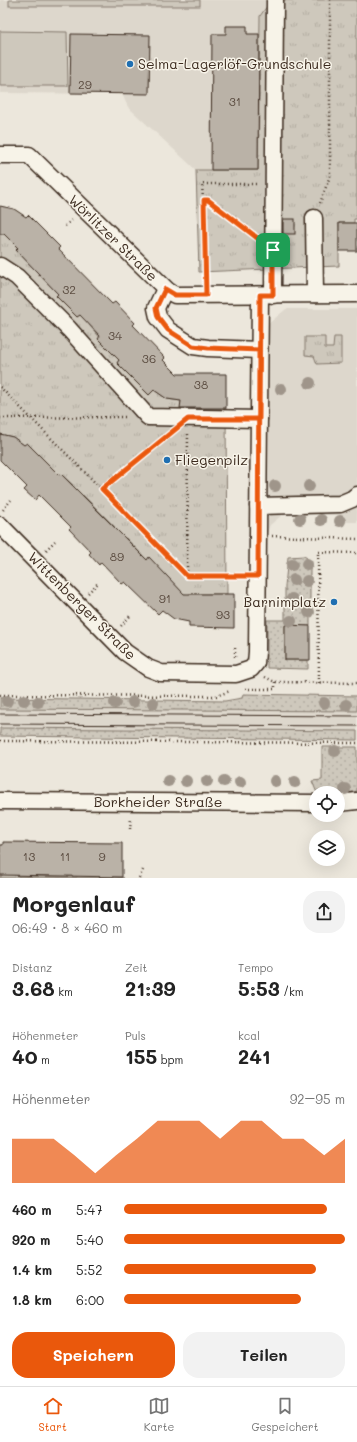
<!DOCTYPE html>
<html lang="de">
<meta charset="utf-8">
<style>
:root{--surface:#fff;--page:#f2f2f2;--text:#222;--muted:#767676;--line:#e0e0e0;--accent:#ea580c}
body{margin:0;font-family:Mali,sans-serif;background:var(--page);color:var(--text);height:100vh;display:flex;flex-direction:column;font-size:15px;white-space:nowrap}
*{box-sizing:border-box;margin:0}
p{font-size:13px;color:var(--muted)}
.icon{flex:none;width:22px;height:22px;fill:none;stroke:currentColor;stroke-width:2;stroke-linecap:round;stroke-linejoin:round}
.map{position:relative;height:878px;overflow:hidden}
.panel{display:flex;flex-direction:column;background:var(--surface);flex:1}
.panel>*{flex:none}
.tools{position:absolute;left:309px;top:786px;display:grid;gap:8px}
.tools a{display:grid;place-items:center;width:36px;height:36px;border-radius:50%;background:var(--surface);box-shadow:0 4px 16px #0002;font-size:20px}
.pin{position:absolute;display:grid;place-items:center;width:34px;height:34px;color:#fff;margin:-17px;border-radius:8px;box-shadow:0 2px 6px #0006}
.round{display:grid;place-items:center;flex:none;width:42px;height:42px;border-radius:16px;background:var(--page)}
.overview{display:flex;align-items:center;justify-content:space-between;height:68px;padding:0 12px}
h1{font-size:22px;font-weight:800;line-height:30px}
.figures{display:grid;grid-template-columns:repeat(3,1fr);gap:6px;height:68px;padding:4px 12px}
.figures div{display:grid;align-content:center}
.figures b{font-size:20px;font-weight:800}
.figures small{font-size:11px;font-weight:400}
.figures p{font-size:11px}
.chart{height:112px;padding:8px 12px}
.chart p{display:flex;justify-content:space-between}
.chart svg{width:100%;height:72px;margin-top:4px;fill:var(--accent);opacity:.7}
.action{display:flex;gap:8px;margin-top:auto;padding:8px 12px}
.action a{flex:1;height:46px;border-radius:16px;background:var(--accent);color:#fff;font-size:16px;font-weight:800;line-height:46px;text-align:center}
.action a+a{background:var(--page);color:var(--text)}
ul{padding:0 12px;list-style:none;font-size:13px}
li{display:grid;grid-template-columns:64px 48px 1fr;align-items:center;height:30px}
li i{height:10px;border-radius:5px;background:var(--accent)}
.menu{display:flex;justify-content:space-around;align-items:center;height:56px;border-top:1px solid var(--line);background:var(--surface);font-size:11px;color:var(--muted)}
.menu a{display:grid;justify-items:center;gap:2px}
.menu .on{color:var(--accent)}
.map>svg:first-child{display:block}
.built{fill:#ddd7cc}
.grass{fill:url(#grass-dots);stroke:#84796d}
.park{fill:url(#park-tufts);stroke:#84796d}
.garden{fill:#cec8bc;stroke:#84796d}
.building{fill:#bab2a7;stroke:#3b2a1e}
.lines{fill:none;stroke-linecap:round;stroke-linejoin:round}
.minor-casing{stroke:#3b2a1e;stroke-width:19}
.path{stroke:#3b2a1e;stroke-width:2.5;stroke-dasharray:1 3;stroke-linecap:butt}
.minor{stroke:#f7f3e8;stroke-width:16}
.tram{stroke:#3b2a1e;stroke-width:1}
.tree{fill:#9f958a}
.route-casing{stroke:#fff;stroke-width:8}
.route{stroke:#ea580c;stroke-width:5}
.poi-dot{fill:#1f6fb2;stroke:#f7f3e8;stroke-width:1.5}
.labels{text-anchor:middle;stroke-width:3;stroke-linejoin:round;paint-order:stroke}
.number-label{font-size:12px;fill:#5b4c40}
.poi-label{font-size:14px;fill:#3b2a1e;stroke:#f7f3e8;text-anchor:start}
.street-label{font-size:14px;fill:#3b2a1e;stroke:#f7f3e8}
</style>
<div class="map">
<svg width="357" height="878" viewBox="0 0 357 878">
<defs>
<pattern id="grass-dots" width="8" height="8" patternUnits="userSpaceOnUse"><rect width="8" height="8" fill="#cec8bc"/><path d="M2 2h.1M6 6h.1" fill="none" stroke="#b2aca1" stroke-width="1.8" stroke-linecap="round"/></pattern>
<pattern id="park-tufts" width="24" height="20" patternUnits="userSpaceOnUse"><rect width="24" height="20" fill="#cec8bc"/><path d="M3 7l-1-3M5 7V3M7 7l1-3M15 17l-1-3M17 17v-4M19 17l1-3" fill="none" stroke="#b2aca1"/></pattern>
</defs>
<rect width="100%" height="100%" fill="#ece7dc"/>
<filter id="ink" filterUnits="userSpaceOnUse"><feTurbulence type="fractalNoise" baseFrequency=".025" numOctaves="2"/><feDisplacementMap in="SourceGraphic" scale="8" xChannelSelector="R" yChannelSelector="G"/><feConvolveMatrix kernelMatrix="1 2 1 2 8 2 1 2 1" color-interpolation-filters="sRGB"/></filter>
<g filter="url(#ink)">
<g class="built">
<polygon points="0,0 270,0 270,2 260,16 258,171 196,170 128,107 122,94 0,93"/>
<polygon points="286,309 357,309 357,522 346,522 339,515 282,515 270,525 267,533 267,325"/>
<polygon points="0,709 357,711 357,731 0,728"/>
</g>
<g class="grass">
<polygon points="304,556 307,558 310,562 310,626 285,626 285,660 308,660 308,669 267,668 267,620 285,620 285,586 288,557"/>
<polygon points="243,694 357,696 357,711 0,709 0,698 225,701 242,698"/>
<polygon points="0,728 357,731 357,740 0,736"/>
<path d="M322 747H357V791C343 795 331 793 317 793L312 781 322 780Z"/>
</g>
<g class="park">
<polygon points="270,0 357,0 357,219 354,219 354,223 339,223 339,266 199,272 196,170 258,170 260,16 270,2"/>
<polygon points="5,233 18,248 16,250 58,294 56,296 77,317 82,313 90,326 119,360 117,363 149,395 154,390 167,399 181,401 181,408 226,408 227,594 189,594 189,597 184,596 181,591 149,558 147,560 126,538 124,539 113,529 115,527 83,495 81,497 71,487 73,485 61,474 59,475 24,445 13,437 0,434 0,234"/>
<polygon points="305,337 325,337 325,348 333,348 334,337 341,337 341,363 317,364 314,356 305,355"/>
<polygon points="2,873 17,873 18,876 77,877 77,873 124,878 0,878 0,876 2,876"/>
</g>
<g class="garden">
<rect x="9" y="0" width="191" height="6"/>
<polygon points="0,31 67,32 68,86 0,86"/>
</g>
<g class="building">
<polygon points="226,26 247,26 247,34 259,34 258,170 211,170 212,34 226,34"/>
<polygon points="71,34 150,35 149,94 70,93"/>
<polygon points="0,206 14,209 26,217 28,215 60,247 58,249 112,304 115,302 135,323 133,325 165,358 163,360 177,374 226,374 226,408 180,408 181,401 167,399 154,390 149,395 117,363 119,360 98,339 100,336 80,315 77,317 56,296 58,294 16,250 18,248 4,234 0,234"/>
<rect x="283" y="219" width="12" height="15"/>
<rect x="339" y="223" width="18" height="28"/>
<polygon points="0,434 13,437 24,445 27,443 59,475 61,474 147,560 149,557 184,594 234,594 234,628 189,627 189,622 174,619 162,610 158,614 125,582 122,584 101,562 99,565 89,554 91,552 69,529 71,527 39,495 35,500 24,490 27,487 0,460"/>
<polygon points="285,625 310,626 310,660 285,660"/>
<polygon points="3,842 122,843 122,877 0,875 0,845 3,845"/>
</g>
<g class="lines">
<g class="minor-casing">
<g id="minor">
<polyline points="0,155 29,155 168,291 175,295 357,294"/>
<polyline points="314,218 315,294"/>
<polyline points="0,266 17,277 69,329 148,417 259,419"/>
<polyline points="165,289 156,308 158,317 168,330 193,346 208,348 259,350"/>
<polyline points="273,295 275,0"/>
<polyline points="258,506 340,504 352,499 357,495"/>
<polyline points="0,525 125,652 148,668 161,673 236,674 251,669 256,663 257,652 260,295"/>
<polyline points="0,801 316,803"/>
<polyline points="338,803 357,801"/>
</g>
</g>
<g class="path">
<polyline points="203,200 207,200 258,238"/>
<polyline points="320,203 330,176 330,0"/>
<polyline points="65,226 73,219"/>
<polyline points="205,279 203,200 202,184 258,184"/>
<polyline points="0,387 187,575 241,576"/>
<polyline points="0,418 127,417"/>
<polyline points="102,489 169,434"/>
<polyline points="3,510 11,500"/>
<polyline points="272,536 357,539"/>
<polyline points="46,550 55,541"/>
<polyline points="187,575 188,433"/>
<polyline points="88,593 98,583"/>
<polyline points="121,626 130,616"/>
<polyline points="235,648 235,658"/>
<polyline points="265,677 275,682 357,683"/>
<polyline points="319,683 318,552 357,553"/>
<polyline points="245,689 275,689 275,682"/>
<polyline points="0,695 216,696 230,691"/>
<polyline points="0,741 357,743"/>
<polyline points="130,829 131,818"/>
<polyline points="139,878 143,870"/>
</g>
<use href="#minor" class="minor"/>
<g class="tram">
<polyline points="0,714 357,716"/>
<polyline points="0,724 357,726"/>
</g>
</g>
<g class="tree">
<circle cx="310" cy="383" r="6"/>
<circle cx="281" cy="389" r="6"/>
<circle cx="275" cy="486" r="6"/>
<circle cx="309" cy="486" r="6"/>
<circle cx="300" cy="519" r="6"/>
<circle cx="321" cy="520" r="6"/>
<circle cx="340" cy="521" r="6"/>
<circle cx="307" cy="564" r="6"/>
<circle cx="292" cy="565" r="6"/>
<circle cx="294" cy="580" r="6"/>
<circle cx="307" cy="581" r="6"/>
<circle cx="292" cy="599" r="6"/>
<circle cx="309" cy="612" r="6"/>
<circle cx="291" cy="621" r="6"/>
<circle cx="24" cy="700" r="6"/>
<circle cx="7" cy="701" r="6"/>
<circle cx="38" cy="702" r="6"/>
<circle cx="133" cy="702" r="6"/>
<circle cx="115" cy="703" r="6"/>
<circle cx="153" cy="703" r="6"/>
<circle cx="324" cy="703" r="6"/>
<circle cx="346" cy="705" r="6"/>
<circle cx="335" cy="751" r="6"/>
<circle cx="168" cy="781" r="6"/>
<circle cx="186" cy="781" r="6"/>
<circle cx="207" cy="781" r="6"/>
<circle cx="224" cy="781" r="6"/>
<circle cx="275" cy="781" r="6"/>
<circle cx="240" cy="782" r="6"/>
<circle cx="295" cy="782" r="6"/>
<circle cx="345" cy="789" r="6"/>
</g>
</g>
<g class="lines" filter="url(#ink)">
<g class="route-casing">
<path id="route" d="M273 250V295H260L259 419H188L102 489 187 576H258C258 500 259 425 259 350L208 348 193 346 168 330 158 317 156 308 165 289 175 295H206L204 200H208L273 250"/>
</g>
<use href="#route" class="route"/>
</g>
<g class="poi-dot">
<circle cx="130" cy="64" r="4"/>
<circle cx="167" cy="460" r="4"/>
<circle cx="334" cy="602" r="4"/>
</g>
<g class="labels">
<g class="number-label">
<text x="85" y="89">29</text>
<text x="235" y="106">31</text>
<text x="69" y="294">32</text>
<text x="115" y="340">34</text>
<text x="149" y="363">36</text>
<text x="201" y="389">38</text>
<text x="117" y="561">89</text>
<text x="165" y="603">91</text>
<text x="223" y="619">93</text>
<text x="29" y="861">13</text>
<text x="65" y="861">11</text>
<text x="102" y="861">9</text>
</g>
<g class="poi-label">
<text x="138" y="69">Selma-Lagerlöf-Grundschule</text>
<text x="175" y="465">Fliegenpilz</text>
<text x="326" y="607" text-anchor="end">Barnimplatz</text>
</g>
<g class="street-label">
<text transform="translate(113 238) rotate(44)" y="5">Wörlitzer Straße</text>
<text transform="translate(82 606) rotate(45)" y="5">Wittenberger Straße</text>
<text x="158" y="807">Borkheider Straße</text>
</g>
</g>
</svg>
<div class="tools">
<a><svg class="icon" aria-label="locate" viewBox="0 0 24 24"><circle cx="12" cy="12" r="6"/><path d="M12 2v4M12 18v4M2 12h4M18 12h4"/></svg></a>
<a><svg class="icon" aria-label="layers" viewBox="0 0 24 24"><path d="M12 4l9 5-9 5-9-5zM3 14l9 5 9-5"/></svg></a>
</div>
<div class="pin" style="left:273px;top:250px;background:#1e9e55"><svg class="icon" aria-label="arrive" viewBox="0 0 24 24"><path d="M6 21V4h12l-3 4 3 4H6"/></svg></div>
</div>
<section class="panel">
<div class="overview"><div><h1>Morgenlauf</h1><p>06:49 · 8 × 460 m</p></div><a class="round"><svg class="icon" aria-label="share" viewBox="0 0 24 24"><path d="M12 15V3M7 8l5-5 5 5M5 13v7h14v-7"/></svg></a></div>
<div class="figures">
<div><p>Distanz</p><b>3.68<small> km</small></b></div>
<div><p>Zeit</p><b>21:39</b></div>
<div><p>Tempo</p><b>5:53<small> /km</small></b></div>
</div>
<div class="figures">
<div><p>Höhenmeter</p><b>40<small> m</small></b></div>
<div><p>Puls</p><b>155<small> bpm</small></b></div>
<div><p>kcal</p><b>241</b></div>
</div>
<div class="chart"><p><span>Höhenmeter</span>92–95 m</p>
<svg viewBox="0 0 160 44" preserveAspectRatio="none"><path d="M0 44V17L10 17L20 17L30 27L40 38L50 27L60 17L70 6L80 6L90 6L100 17L110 6L120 6L130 17L140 17L150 27L160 17V44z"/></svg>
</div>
<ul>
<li><b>460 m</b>5:47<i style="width:92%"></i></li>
<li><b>920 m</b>5:40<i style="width:100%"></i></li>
<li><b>1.4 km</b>5:52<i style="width:87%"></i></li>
<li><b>1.8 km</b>6:00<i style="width:80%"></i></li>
</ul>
<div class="action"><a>Speichern</a><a>Teilen</a></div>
</section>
<nav class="menu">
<a class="on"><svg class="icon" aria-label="home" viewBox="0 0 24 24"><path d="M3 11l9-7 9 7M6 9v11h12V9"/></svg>Start</a>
<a><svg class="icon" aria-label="map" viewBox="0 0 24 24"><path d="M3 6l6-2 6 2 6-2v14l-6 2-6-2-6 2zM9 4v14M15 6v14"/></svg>Karte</a>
<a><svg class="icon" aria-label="saved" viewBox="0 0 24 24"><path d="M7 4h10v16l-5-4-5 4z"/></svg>Gespeichert</a>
</nav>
